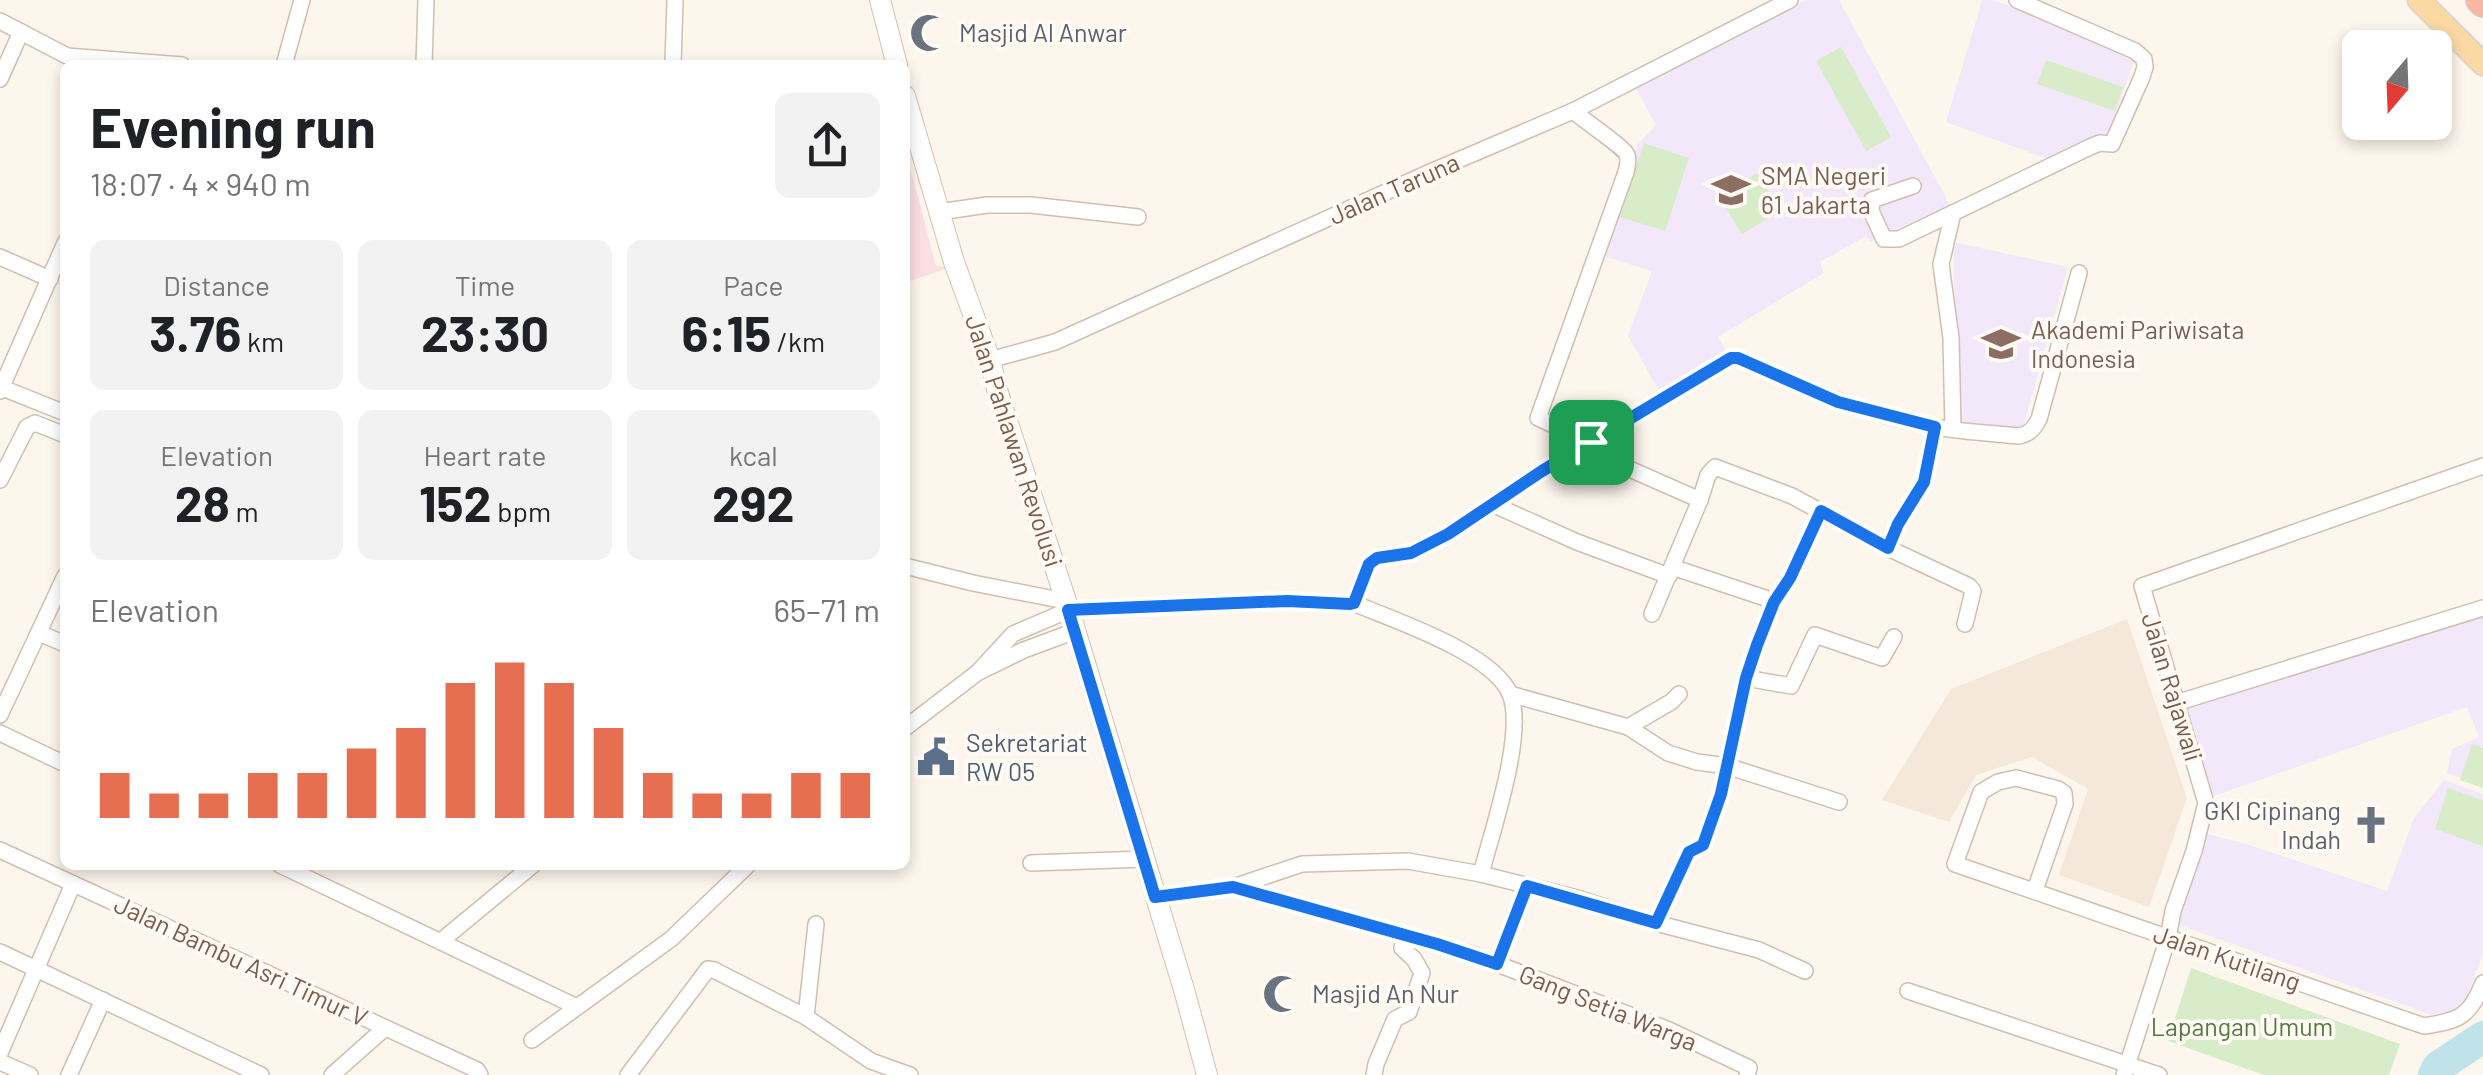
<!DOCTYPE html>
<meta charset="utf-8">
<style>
:root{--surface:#fff;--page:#f2f2f2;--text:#202124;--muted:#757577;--accent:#e76f51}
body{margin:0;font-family:Barlow,sans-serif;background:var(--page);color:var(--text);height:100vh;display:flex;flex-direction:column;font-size:38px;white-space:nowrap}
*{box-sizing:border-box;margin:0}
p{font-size:32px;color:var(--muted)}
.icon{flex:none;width:55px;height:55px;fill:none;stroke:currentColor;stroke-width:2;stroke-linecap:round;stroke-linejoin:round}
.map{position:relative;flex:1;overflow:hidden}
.sheet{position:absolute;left:60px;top:60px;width:850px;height:810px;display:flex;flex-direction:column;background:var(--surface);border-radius:15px;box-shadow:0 5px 15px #0003}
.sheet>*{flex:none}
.needle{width:65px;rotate:199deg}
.tools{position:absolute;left:2342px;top:30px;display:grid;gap:20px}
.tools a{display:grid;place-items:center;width:110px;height:110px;border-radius:15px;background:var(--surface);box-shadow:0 5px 15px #0003;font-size:50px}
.pin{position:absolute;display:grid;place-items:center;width:85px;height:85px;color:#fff;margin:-42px;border-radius:20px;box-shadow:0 5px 15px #0006}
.round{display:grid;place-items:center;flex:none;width:105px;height:105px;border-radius:15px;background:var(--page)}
.overview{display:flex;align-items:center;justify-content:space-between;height:170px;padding:0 30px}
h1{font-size:55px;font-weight:700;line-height:75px}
.figures{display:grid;grid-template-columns:repeat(3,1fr);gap:15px;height:170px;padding:10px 30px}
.figures div{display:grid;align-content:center;border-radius:15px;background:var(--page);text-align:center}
.figures b{font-size:50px;font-weight:700}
.figures small{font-size:28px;font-weight:400}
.figures p{font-size:28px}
.chart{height:280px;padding:20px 30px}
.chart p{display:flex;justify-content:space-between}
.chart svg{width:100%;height:180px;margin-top:10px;stroke:var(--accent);stroke-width:6}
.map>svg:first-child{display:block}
.residential{fill:#f5e8da}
.education{fill:#f3e8fa}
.medical{fill:#fbdfe3}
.green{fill:#d8ecc9}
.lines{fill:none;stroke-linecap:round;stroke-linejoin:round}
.river{stroke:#bfe3e8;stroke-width:32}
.minor-casing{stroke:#d1beb0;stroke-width:18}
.secondary-casing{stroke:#d6c0b0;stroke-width:22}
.primary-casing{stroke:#dad1cd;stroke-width:25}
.motorway-casing{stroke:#dad1cd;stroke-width:30}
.minor{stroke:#fff;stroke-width:15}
.secondary{stroke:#fff;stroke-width:20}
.primary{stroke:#fbd9a5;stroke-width:22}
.motorway{stroke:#f7b7a3;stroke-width:28}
.route-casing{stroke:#fff;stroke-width:20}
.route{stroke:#1a73e8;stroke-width:12}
.labels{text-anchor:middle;stroke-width:8;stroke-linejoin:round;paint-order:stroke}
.worship-label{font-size:25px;fill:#5b616d;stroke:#fffaf3;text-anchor:start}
.education-label{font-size:25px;fill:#785e54;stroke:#fffaf3;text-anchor:start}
.street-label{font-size:25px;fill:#7a5c4d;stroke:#fffaf3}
.service-label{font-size:25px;fill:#4e5e75;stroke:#fffaf3;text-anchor:start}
.park-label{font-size:25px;fill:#537a41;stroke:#fffaf3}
</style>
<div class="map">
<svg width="2483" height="1075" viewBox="0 0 2483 1075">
<rect width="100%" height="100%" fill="#fdf6ec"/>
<polygon class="residential" points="2127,619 2187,798 2149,907 2059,875 2088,789 2032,757 1976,775 1949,822 1882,800 1951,689"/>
<g class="education">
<polygon points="1806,0 1839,0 1950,205 1870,242 1866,236 1820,262 1824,273 1718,337 1727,352 1659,391 1628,336 1652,271 1599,255 1638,144 1656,125 1635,87"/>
<polygon points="1982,0 1992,0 2138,51 2107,137 2053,161 1946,122"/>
<polygon points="1953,242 2068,267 2021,435 1958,420"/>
<polygon points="2483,614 2483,786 2447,773 2452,749 2479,737 2467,707 2211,797 2182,707"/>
<polygon points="2444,780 2483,794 2483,954 2464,1005 2451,1013 2435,1016 2176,924 2207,834 2246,844 2387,891 2414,818"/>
</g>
<polygon class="medical" points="908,159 936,266 951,267 905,283 905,160"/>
<g class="green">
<polygon points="1841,47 1891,137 1866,151 1816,61"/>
<polygon points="2046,60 2123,87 2115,111 2037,84"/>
<polygon points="1644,143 1689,158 1665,231 1620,217"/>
<polygon points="1757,173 1781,211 1742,234 1718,196"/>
<polygon points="2472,744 2483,748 2483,788 2460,780"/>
<polygon points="2448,788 2483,800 2483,846 2435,829"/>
<polygon points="2191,968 2400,1044 2389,1075 2264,1075 2168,1041"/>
</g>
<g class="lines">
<polyline class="river" points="2434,1075 2438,1067 2483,1037"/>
<g class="minor-casing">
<g id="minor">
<polyline points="0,21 67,56 182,65"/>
<polyline points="284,65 302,0"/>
<polyline points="424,65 426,0"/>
<polyline points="673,65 675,0"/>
<polyline points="0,79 21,32"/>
<path d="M1573 111C1581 118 1626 149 1627 155 1629 159 1627 168 1626 172L1538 418 1591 442"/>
<polyline points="1913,186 1872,200 1871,211 1884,239 1899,239 2092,146 2100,143 2112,144 2142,77 2145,67 2144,59 2135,51 2017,0"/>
<polyline points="939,212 987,205 1031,205 1138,217"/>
<polyline points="1953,213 1941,264 1951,338 1953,429"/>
<polyline points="0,257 50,279"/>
<polyline points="990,360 1055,342 1428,173 1573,111 1790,0"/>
<polyline points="0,387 65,413"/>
<polyline points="0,391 65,243"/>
<polyline points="1582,448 1700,500"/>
<polyline points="0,480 27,427 35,423 65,435"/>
<polyline points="1492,504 1577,542 1669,576"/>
<polyline points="1888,548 1898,524 1924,482 1935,427"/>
<polyline points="905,566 973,583 1065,601"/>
<polyline points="1672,567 1774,601"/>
<path d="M1353 603C1394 620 1493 653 1510 694 1526 733 1492 831 1481 874"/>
<polyline points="1652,614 1700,500 1708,475 1715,467 1792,496 1888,548 1969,586 1973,591 1965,624"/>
<polyline points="39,633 65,644"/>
<path d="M977 673 1013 634 1069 610 1287 601 1349 604 1353 603 1369 564 1377 558 1411 553 1448 534 1542 471 1731 358H1738C1801 388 1865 414 1935 427 1962 432 1991 433 2019 436 2030 434 2034 428 2039 419L2079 273"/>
<polyline points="1746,678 1774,601 1789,579 1821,511"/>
<polyline points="1510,694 1628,727 1671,702 1679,694"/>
<polyline points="2176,703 2483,608"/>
<polyline points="0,715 65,576"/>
<polyline points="1628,727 1668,753 1697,762 1727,766 1839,802"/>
<polyline points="905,728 977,673 1024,650 1075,631"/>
<polyline points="0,733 65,764"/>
<polyline points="0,850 477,1070 480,1075"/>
<polyline points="1031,863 1144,859"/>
<polyline points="280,865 577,1007"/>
<polyline points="1233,887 1474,955 1669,1030 1749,1068 1747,1075"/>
<path d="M2035 890 2065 804 2064 793 2058 789 2016 778 1998 782 1981 792 1955 864 2424 1026C2458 1021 2470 1017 2483 983"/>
<polyline points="1155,897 1233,887 1302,864 1408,861 1481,874 1577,898 1656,923 1759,950 1805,971"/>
<polyline points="1656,923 1689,852 1703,845 1721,794 1746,678 1791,686 1815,635 1882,658 1894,637"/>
<polyline points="441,941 533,865"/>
<polyline points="0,952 261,1075"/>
<polyline points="1497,964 1527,886"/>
<polyline points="1908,991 2159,1075"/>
<polyline points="806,1017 816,924"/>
<polyline points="532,1040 671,939 748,865"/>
<polyline points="0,1053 73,884"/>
<polyline points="0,1062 30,1075"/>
<polyline points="69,1075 103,1000"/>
<polyline points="332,1075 385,1028"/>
<polyline points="628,1075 708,969 714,970 806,1017 871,1061 910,1075"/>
<polyline points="1374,1075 1376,1064 1395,1019 1409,1012 1422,973 1414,959 1402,948 1404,935"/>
<polyline points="2124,1075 2168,938 2173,911 2194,851 2206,803 2142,586 2483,466"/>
</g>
</g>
<g class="secondary-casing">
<g id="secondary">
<polyline points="880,0 897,65"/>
<polyline points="905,96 954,262 990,360 998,393 1069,610 1185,993 1207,1075"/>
</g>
</g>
<g class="primary-casing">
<polyline id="primary" points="2419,0 2483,64"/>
</g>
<g class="motorway-casing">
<polyline id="motorway" points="2480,0 2483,3"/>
</g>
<use href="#minor" class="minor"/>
<use href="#secondary" class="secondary"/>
<use href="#primary" class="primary"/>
<use href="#motorway" class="motorway"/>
</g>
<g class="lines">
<g class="route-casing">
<polygon id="route" points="1731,358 1738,358 1838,402 1935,427 1924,482 1898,524 1888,548 1821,511 1790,578 1774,602 1757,645 1746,678 1721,794 1703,845 1689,852 1656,923 1527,886 1497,964 1437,944 1233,887 1155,897 1068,610 1287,601 1350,604 1354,603 1369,564 1377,558 1411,553 1448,534 1542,471"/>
</g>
<use href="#route" class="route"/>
</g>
<defs>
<g id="mosque-bare" transform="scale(3)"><path d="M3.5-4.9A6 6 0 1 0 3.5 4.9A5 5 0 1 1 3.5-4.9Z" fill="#6b7280" stroke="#fffaf3" stroke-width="2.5" paint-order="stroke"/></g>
<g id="school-bare" transform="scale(3)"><path d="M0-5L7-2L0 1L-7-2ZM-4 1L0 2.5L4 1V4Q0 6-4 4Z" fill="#8d6e63" stroke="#fffaf3" stroke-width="2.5" paint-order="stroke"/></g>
<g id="university-bare" transform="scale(3)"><path d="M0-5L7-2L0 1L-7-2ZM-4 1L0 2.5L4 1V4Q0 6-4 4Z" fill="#8d6e63" stroke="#fffaf3" stroke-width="2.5" paint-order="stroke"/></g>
<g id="civic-bare" transform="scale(3)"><path d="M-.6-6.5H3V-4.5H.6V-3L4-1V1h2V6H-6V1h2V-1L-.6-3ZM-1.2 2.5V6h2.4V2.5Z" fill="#5c6f8a" stroke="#fffaf3" stroke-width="2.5" paint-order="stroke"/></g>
<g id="church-bare" transform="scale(3)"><path d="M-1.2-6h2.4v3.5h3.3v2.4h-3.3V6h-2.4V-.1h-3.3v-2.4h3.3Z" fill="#6b7280" stroke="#fffaf3" stroke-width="2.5" paint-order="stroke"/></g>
</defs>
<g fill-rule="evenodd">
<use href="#mosque-bare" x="929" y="33"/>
<use href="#school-bare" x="1731" y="190"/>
<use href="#university-bare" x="2001" y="344"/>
<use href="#civic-bare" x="936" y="757"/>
<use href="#church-bare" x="2371" y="825"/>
<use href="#mosque-bare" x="1282" y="994"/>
</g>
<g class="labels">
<g class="worship-label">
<text x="959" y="42">Masjid Al Anwar</text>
<text x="2341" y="820" text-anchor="end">GKI Cipinang<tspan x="2341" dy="29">Indah</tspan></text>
<text x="1312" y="1003">Masjid An Nur</text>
</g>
<g class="education-label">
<text x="1761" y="185">SMA Negeri<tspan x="1761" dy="29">61 Jakarta</tspan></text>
<text x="2031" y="339">Akademi Pariwisata<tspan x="2031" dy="29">Indonesia</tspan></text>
</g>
<g class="street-label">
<text transform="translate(1394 189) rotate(-24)" y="9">Jalan Taruna</text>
<text transform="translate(1014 441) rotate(72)" y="9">Jalan Pahlawan Revolusi</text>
<text transform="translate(2172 687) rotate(73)" y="9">Jalan Rajawali</text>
<text transform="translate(2227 958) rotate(19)" y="9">Jalan Kutilang</text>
<text transform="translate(241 961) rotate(25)" y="9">Jalan Bambu Asri Timur V</text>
<text transform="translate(1608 1008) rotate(22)" y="9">Gang Setia Warga</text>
</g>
<g class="service-label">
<text x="966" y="752">Sekretariat<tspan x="966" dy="29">RW 05</tspan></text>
</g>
<g class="park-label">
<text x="2242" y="1036">Lapangan Umum</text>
</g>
</g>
</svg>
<div class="tools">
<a><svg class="needle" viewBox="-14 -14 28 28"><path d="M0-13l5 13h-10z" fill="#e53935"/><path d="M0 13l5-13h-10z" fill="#757577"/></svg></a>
</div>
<div class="pin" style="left:1591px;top:442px;background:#1e9e55"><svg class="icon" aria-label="arrive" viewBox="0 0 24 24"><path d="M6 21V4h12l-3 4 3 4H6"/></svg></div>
<section class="sheet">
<div class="overview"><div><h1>Evening run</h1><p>18:07 · 4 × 940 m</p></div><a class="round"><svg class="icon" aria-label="share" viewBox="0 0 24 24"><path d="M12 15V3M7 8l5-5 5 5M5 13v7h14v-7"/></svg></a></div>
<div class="figures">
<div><p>Distance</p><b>3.76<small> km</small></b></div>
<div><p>Time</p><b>23:30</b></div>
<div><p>Pace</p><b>6:15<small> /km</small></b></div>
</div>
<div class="figures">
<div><p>Elevation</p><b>28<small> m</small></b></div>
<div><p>Heart rate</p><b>152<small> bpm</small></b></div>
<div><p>kcal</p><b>292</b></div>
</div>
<div class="chart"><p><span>Elevation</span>65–71 m</p>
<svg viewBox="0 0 160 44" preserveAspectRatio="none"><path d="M5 44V33M15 44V38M25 44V38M35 44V33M45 44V33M55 44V27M65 44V22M75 44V11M85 44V6M95 44V11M105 44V22M115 44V33M125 44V38M135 44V38M145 44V33M155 44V33"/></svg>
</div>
</section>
</div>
